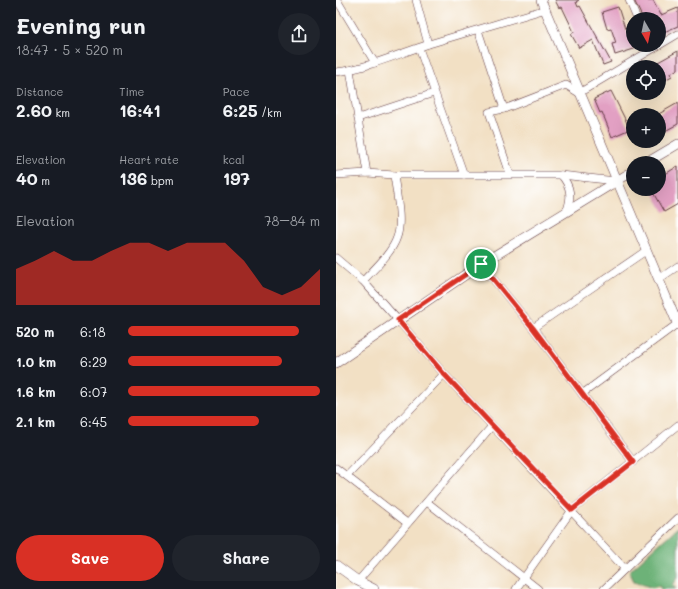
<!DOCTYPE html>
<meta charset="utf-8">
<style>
:root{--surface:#171b24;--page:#20242c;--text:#f1f3f6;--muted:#9ea1a6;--accent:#d93025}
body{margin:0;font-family:Mali,sans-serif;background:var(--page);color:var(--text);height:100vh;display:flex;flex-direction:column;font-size:15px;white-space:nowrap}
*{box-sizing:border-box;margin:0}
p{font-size:13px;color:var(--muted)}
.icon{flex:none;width:22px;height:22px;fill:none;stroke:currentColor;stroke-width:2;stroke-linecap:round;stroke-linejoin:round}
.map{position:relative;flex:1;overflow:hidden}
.details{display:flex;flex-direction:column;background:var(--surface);width:336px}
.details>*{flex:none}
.needle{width:26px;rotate:171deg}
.tools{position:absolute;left:290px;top:12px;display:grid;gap:8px}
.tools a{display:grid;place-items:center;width:40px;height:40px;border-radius:50%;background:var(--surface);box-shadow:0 4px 16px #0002;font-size:20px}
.pin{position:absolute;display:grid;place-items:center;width:34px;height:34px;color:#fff;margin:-17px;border:2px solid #fff;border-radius:50%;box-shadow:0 1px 4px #0007}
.round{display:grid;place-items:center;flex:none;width:42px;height:42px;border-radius:21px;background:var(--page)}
.head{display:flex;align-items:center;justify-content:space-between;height:68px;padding:0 16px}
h1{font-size:22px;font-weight:700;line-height:30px}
.metrics{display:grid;grid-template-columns:repeat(3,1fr);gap:6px;height:68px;padding:4px 16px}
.metrics div{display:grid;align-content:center}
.metrics b{font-size:17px;font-weight:700}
.metrics small{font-size:11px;font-weight:400}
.metrics p{font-size:11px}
.chart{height:112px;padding:8px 16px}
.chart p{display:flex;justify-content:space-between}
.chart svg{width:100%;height:72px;margin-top:4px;fill:var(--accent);opacity:.7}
.action{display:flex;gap:8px;margin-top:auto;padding:8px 16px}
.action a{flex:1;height:46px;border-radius:24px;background:var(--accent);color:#fff;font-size:16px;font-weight:700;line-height:46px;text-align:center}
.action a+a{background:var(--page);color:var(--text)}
ul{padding:0 16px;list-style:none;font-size:13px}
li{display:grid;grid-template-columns:64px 48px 1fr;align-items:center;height:30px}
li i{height:10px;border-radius:5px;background:var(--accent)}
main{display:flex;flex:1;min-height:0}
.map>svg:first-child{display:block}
.forest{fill:#6db278;stroke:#5c6852}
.building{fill:#e2a0c3}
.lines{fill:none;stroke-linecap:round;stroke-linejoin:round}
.minor-casing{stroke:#633c42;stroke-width:8}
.tertiary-casing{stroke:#633c42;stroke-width:10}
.minor{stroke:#fff;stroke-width:7}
.tertiary{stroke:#fff;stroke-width:9}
.route-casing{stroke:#fff;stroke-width:8}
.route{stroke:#d93025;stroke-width:5}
</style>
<main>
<section class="details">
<div class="head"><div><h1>Evening run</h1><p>18:47 · 5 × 520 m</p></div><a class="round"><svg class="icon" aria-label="share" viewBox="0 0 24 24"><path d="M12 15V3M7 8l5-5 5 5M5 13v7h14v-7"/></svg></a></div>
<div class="metrics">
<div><p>Distance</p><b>2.60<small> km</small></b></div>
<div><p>Time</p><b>16:41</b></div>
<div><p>Pace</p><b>6:25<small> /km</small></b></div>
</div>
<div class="metrics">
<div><p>Elevation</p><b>40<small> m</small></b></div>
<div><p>Heart rate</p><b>136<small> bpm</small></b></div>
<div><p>kcal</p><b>197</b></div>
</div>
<div class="chart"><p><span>Elevation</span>78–84 m</p>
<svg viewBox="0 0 160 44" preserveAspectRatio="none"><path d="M0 44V22L10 17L20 11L30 17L40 17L50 11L60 6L70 6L80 11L90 6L100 6L110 6L120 17L130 33L140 38L150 33L160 22V44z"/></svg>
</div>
<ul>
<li><b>520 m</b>6:18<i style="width:89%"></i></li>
<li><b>1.0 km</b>6:29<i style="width:80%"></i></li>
<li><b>1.6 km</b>6:07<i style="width:100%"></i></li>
<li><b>2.1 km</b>6:45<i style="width:68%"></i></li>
</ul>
<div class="action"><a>Save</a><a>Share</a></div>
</section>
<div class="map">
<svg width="342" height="589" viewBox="0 0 342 589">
<rect width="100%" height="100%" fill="#fff"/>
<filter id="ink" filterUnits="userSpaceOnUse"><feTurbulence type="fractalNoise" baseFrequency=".025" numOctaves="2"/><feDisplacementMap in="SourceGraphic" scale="8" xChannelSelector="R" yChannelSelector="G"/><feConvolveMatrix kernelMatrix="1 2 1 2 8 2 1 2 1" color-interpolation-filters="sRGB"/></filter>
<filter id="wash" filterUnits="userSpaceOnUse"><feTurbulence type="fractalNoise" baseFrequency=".012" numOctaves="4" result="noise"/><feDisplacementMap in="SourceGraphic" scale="16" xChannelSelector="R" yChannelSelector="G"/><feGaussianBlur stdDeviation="0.9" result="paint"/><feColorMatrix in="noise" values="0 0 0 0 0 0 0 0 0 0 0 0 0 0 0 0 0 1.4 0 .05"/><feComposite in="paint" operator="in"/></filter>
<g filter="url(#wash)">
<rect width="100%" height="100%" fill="#f2e0c4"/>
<polygon class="forest" points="342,527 342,578 337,585 340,589 325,589 323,586 316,588 298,581 293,571"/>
<g id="blocks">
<g class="building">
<polygon points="219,0 243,0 240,2 242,7 244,6 275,62 267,65 257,40 243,48 235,34 238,32 226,7 223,8"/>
<polygon points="298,0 317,0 325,15 342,8 342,26 323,34 323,19 307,19"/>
<polygon points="282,7 289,29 290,28 298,49 279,55 276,44 280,43 275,28 271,29 266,12"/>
<polygon points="342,51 342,69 335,73 336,76 323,83 323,67 313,67"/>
<polygon points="275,91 294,129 276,137 266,112 264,113 258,99"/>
<polygon points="342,103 342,124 329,131 323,119 323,115 321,115"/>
<polygon points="342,166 342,204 328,212 315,189 323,189 323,178"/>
</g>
</g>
</g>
<g filter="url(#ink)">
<use href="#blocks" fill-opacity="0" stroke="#633c42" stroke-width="1"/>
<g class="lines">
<g class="minor-casing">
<g id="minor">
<polyline points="1,0 39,63"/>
<polyline points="80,0 92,44"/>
<polyline points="293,0 301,19"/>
<polyline points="142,30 168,109"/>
<polyline points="83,48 128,175"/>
<polyline points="14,70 31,173"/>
<path d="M0 72C32 68 62 54 93 44 132 32 171 21 210 9"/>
<polyline points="22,118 98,93"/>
<polyline points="174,174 153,112 168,109 230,85 243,93 342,34"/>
<polyline points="0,175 31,173 58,175 225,175 280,181"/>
<path d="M225 175C235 186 236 199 230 212"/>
<polyline points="0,258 27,281 62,320 108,374 289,569"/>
<polyline points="145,264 197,328 297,462"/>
<polyline points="323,279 342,266"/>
<path d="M27 281C38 269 56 253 61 237 67 221 60 192 58 175"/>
<polyline points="197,328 311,250"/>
<polyline points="246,394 341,324"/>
<polyline points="0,468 71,523"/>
<polyline points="11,476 108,374"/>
<polyline points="91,502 202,589"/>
<polyline points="22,581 156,426"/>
<polyline points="180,589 236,510 342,425"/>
<polyline points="268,589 342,518"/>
</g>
</g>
<g class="tertiary-casing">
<g id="tertiary">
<polyline points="205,0 342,325"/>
<polyline points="310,163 342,144"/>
<polyline points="0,363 145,264 297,171"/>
<polyline points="0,565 22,581 38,589"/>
</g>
</g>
<use href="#minor" class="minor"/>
<use href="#tertiary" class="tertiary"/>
</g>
</g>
<g class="lines" filter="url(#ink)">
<g class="route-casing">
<polygon id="route" points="145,264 197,328 297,462 236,510 108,374 62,320"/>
</g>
<use href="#route" class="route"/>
</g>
</svg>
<div class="tools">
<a><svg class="needle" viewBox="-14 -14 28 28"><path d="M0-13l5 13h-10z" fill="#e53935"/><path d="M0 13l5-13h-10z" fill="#9ea1a6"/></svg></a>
<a><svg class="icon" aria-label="locate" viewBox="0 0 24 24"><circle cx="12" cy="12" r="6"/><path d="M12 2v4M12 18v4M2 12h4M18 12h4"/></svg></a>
<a>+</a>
<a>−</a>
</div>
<div class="pin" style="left:145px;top:264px;background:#1e9e55"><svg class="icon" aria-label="arrive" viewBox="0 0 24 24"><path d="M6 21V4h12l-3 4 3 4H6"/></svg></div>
</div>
</main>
